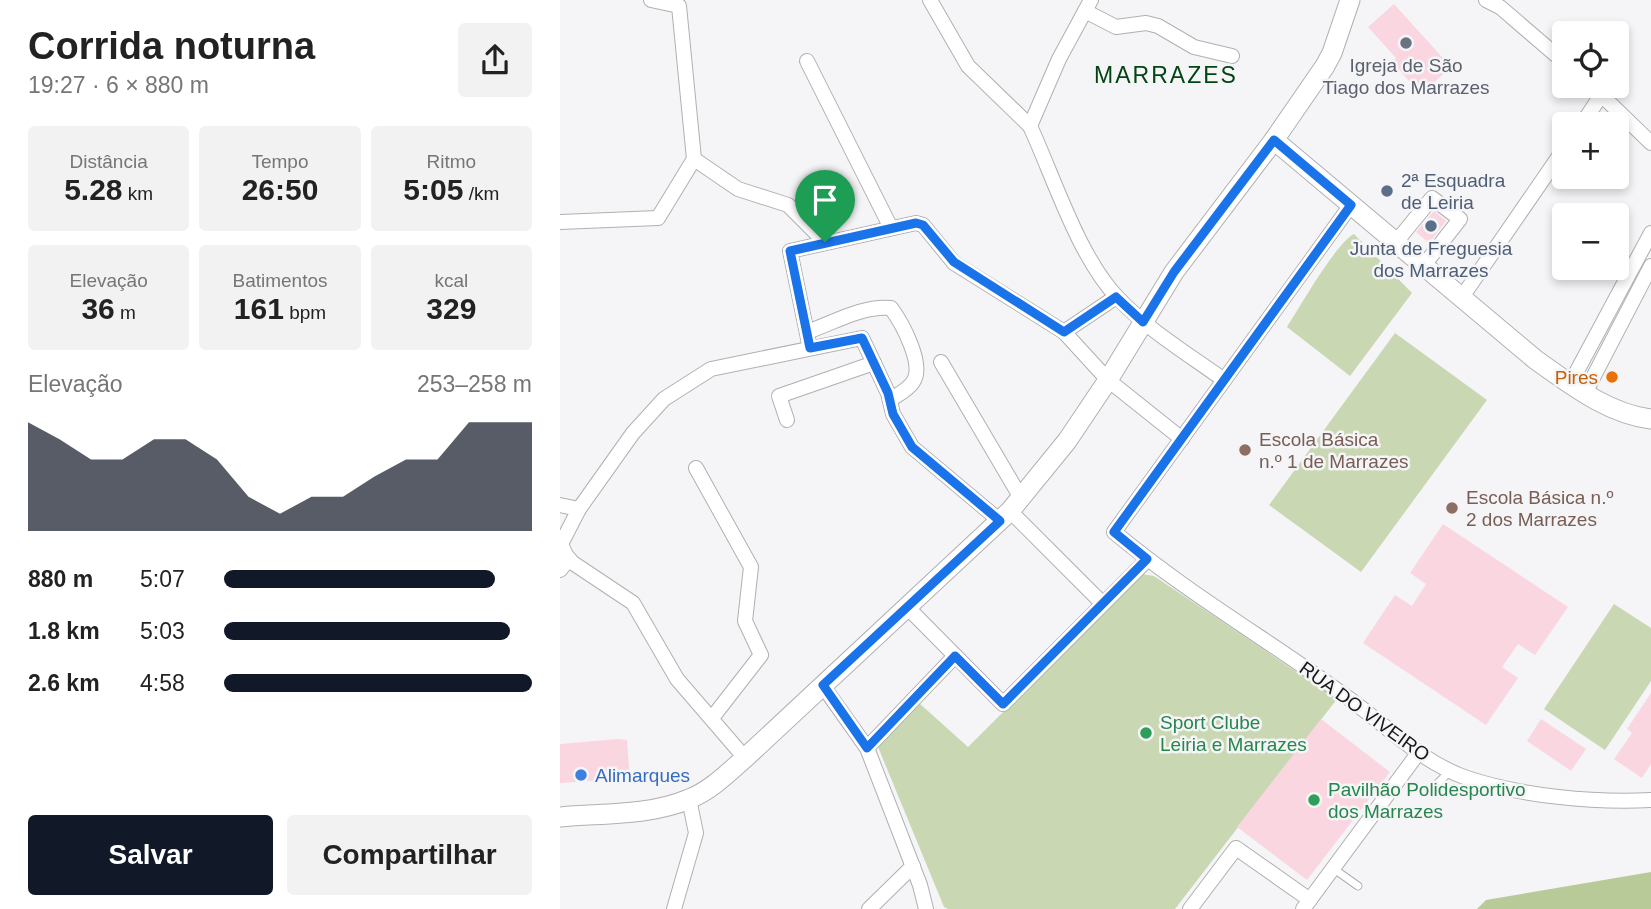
<!DOCTYPE html>
<html lang="pt">
<meta charset="utf-8">
<style>
:root{--surface:#fff;--page:#f2f2f2;--text:#222;--muted:#767676;--accent:#111827}
body{margin:0;font-family:Arial,sans-serif;background:var(--page);color:var(--text);height:100vh;display:flex;flex-direction:column;font-size:26px;white-space:nowrap}
*{box-sizing:border-box;margin:0}
p{font-size:23px;color:var(--muted)}
.icon{flex:none;width:38px;height:38px;fill:none;stroke:currentColor;stroke-width:2;stroke-linecap:round;stroke-linejoin:round}
.map{position:relative;flex:1;overflow:hidden}
.side{display:flex;flex-direction:column;background:var(--surface);width:560px}
.side>*{flex:none}
.tools{position:absolute;left:992px;top:21px;display:grid;gap:14px}
.tools a{display:grid;place-items:center;width:77px;height:77px;border-radius:7px;background:var(--surface);box-shadow:0 4px 10px #0003;font-size:35px}
.pin{position:absolute;display:grid;place-items:center;width:60px;height:60px;color:#fff;margin:-72px -30px;border-radius:50% 50% 50% 0;rotate:-45deg;box-shadow:0 0 7px #0007}
.pin .icon{rotate:45deg}
.round{display:grid;place-items:center;flex:none;width:74px;height:74px;border-radius:7px;background:var(--page)}
.summary{display:flex;align-items:center;justify-content:space-between;height:119px;padding:0 28px}
h1{font-size:38px;font-weight:700;line-height:52px}
.metrics{display:grid;grid-template-columns:repeat(3,1fr);gap:10px;height:119px;padding:7px 28px}
.metrics div{display:grid;align-content:center;border-radius:7px;background:var(--page);text-align:center}
.metrics b{font-size:30px;font-weight:700}
.metrics small{font-size:19px;font-weight:400}
.metrics p{font-size:19px}
.chart{height:196px;padding:14px 28px}
.chart p{display:flex;justify-content:space-between}
.chart svg{width:100%;height:126px;margin-top:7px;fill:var(--accent);opacity:.7}
.action{display:flex;gap:14px;margin-top:auto;padding:14px 28px}
.action a{flex:1;height:80px;border-radius:7px;background:var(--accent);color:#fff;font-size:28px;font-weight:700;line-height:80px;text-align:center}
.action a+a{background:var(--page);color:var(--text)}
ul{padding:0 28px;list-style:none;font-size:23px}
li{display:grid;grid-template-columns:112px 84px 1fr;align-items:center;height:52px}
li i{height:18px;border-radius:9px;background:var(--accent)}
main{display:flex;flex:1;min-height:0}
.map>svg:first-child{display:block}
.green{fill:#c9d7b2}
.forest{fill:#b8ca98}
.building{fill:#fad6e0}
.lines{fill:none;stroke-linecap:round;stroke-linejoin:round}
.service-casing{stroke:#b0b0b3;stroke-width:9}
.minor-casing{stroke:#b0b0b3;stroke-width:16}
.secondary-casing{stroke:#b0b0b3;stroke-width:21}
.service{stroke:#fff;stroke-width:7}
.minor{stroke:#fff;stroke-width:14}
.secondary{stroke:#fff;stroke-width:19}
.route-casing{stroke:#fff;stroke-width:14}
.route{stroke:#1a73e8;stroke-width:9}
.worship-dot{fill:#6b7280;stroke:#f5f5f8;stroke-width:2.5}
.service-dot{fill:#5c6f8a;stroke:#f5f5f8;stroke-width:2.5}
.food-dot{fill:#e8710a;stroke:#f5f5f8;stroke-width:2.5}
.education-dot{fill:#8d6e63;stroke:#f5f5f8;stroke-width:2.5}
.leisure-dot{fill:#2e9e5b;stroke:#f5f5f8;stroke-width:2.5}
.shop-dot{fill:#3f7fe0;stroke:#f5f5f8;stroke-width:2.5}
.labels{text-anchor:middle;stroke-width:5;stroke-linejoin:round;paint-order:stroke}
.worship-label{font-size:19px;fill:#5b616d;stroke:#f5f5f8}
.service-label{font-size:19px;fill:#4e5e75;stroke:#f5f5f8;text-anchor:start}
.food-label{font-size:19px;fill:#c56008;stroke:#f5f5f8;text-anchor:end}
.education-label{font-size:19px;fill:#785e54;stroke:#f5f5f8;text-anchor:start}
.street-label{font-size:19px;fill:#171718;stroke:#f5f5f8}
.leisure-label{font-size:19px;fill:#27864d;stroke:#f5f5f8;text-anchor:start}
.shop-label{font-size:19px;fill:#366cbe;stroke:#f5f5f8;text-anchor:start}
.quarter-label{font-size:23px;letter-spacing:2px;fill:#034413;stroke:#f5f5f8}
</style>
<main>
<section class="side">
<div class="summary"><div><h1>Corrida noturna</h1><p>19:27 · 6 × 880 m</p></div><a class="round"><svg class="icon" aria-label="share" viewBox="0 0 24 24"><path d="M12 15V3M7 8l5-5 5 5M5 13v7h14v-7"/></svg></a></div>
<div class="metrics">
<div><p>Distância</p><b>5.28<small> km</small></b></div>
<div><p>Tempo</p><b>26:50</b></div>
<div><p>Ritmo</p><b>5:05<small> /km</small></b></div>
</div>
<div class="metrics">
<div><p>Elevação</p><b>36<small> m</small></b></div>
<div><p>Batimentos</p><b>161<small> bpm</small></b></div>
<div><p>kcal</p><b>329</b></div>
</div>
<div class="chart"><p><span>Elevação</span>253–258 m</p>
<svg viewBox="0 0 160 44" preserveAspectRatio="none"><path d="M0 44V6L10 12L20 19L30 19L40 12L50 12L60 19L70 32L80 38L90 32L100 32L110 25L120 19L130 19L140 6L150 6L160 6V44z"/></svg>
</div>
<ul>
<li><b>880 m</b>5:07<i style="width:88%"></i></li>
<li><b>1.8 km</b>5:03<i style="width:93%"></i></li>
<li><b>2.6 km</b>4:58<i style="width:100%"></i></li>
</ul>
<div class="action"><a>Salvar</a><a>Compartilhar</a></div>
</section>
<div class="map">
<svg width="1091" height="909" viewBox="0 0 1091 909">
<rect width="100%" height="100%" fill="#f5f5f8"/>
<g class="green">
<path d="M794 234 852 293 790 376 727 327C740 307 776 243 794 234Z"/>
<polygon points="835,333 927,400 801,572 709,505"/>
<polygon points="582,574 594,576 777,699 615,909 388,909 384,907 318,747 359,703 408,747"/>
<polygon points="1054,604 1091,628 1091,681 1045,750 984,709"/>
</g>
<polygon class="forest" points="1091,872 1091,909 917,909 926,900"/>
<g class="building">
<polygon points="834,4 891,67 861,94 832,62 836,58 808,27"/>
<polygon points="874,211 886,221 869,243 856,232"/>
<polygon points="883,524 1008,607 975,655 958,644 942,667 958,678 926,725 803,643 835,595 852,606 866,584 850,573"/>
<polygon points="1091,693 1091,764 1082,778 1054,759 1072,733 1067,729"/>
<polygon points="761,719 830,772 747,880 677,827"/>
<polygon points="981,719 1026,749 1011,771 967,741"/>
<polygon points="58,739 67,740 70,778 0,783 0,744"/>
</g>
<g class="lines">
<g class="service-casing">
<g id="service">
<polyline points="876,785 890,771"/>
<polyline points="774,869 798,886"/>
</g>
</g>
<g class="minor-casing">
<g id="minor">
<polyline points="91,0 119,6 134,159 178,189 228,205 265,242"/>
<polyline points="370,0 408,66 470,126"/>
<path d="M531 0 499 59 470 126C494 178 519 258 558 298 588 330 628 354 664 380"/>
<polyline points="926,0 940,7 1004,62"/>
<polyline points="525,11 556,27 586,23 598,26 634,47 672,56"/>
<polyline points="247,61 331,228"/>
<polyline points="1032,86 1091,143"/>
<polyline points="1022,124 1042,94"/>
<path d="M791 205 554 532C626 592 708 640 784 695 824 723 860 762 907 778 961 796 1034 803 1091 800"/>
<polyline points="0,222 98,218 134,159"/>
<polyline points="836,242 872,198 900,219 864,265"/>
<polyline points="902,297 1004,149"/>
<path d="M247 332C273 323 303 305 331 308 342 323 365 365 353 382 348 390 337 395 330 400"/>
<polyline points="504,332 556,297"/>
<polyline points="250,348 230,251 356,223 363,225 394,263 504,332 548,380 622,439"/>
<polyline points="381,362 461,498"/>
<polyline points="1010,384 1091,233"/>
<polyline points="1025,393 1091,266"/>
<polyline points="227,420 219,396 314,363"/>
<polyline points="136,468 191,567 185,621 201,655 152,718"/>
<polyline points="0,505 19,509"/>
<polyline points="450,511 542,603"/>
<polyline points="0,570 9,559"/>
<polyline points="347,607 443,704 587,560"/>
<polyline points="263,686 307,748 360,885 366,909"/>
<polyline points="307,748 395,656"/>
<polyline points="185,758 117,679 73,603 13,563 6,555 1,544 19,509 73,433 104,399 151,369 302,338 328,393 333,414 352,447 440,521"/>
<polyline points="114,909 136,833 129,799"/>
<polyline points="309,909 353,866"/>
<polyline points="630,909 676,848 750,900"/>
<polyline points="743,909 859,752"/>
</g>
</g>
<g class="secondary-casing">
<g id="secondary">
<path d="M714 140 976 360C1010 384 1048 414 1091 419"/>
<path d="M0 817C42 813 89 816 129 799 150 791 168 773 185 758L450 511 507 441 548 380 614 272 714 140 765 66 772 53 790 0"/>
</g>
</g>
<use href="#service" class="service"/>
<use href="#minor" class="minor"/>
<use href="#secondary" class="secondary"/>
</g>
<g class="lines">
<g class="route-casing">
<polygon id="route" points="714,140 791,205 554,532 587,559 443,704 395,656 307,748 263,685 440,521 352,447 333,414 328,393 302,338 250,348 230,251 356,223 363,225 394,262 504,332 556,297 583,322 614,272"/>
</g>
<use href="#route" class="route"/>
</g>
<circle class="worship-dot" cx="846" cy="43" r="7"/>
<g class="service-dot">
<circle cx="827" cy="191" r="7"/>
<circle cx="871" cy="226" r="7"/>
</g>
<circle class="food-dot" cx="1052" cy="377" r="7"/>
<g class="education-dot">
<circle cx="685" cy="450" r="7"/>
<circle cx="892" cy="508" r="7"/>
</g>
<g class="leisure-dot">
<circle cx="586" cy="733" r="7"/>
<circle cx="754" cy="800" r="7"/>
</g>
<circle class="shop-dot" cx="21" cy="775" r="7"/>
<g class="labels">
<g class="worship-label">
<text x="846" y="72">Igreja de São<tspan x="846" dy="22">Tiago dos Marrazes</tspan></text>
</g>
<g class="service-label">
<text x="841" y="187">2ª Esquadra<tspan x="841" dy="22">de Leiria</tspan></text>
<text x="871" y="255" text-anchor="middle">Junta de Freguesia<tspan x="871" dy="22">dos Marrazes</tspan></text>
</g>
<g class="food-label">
<text x="1038" y="384">Pires</text>
</g>
<g class="education-label">
<text x="699" y="446">Escola Básica<tspan x="699" dy="22">n.º 1 de Marrazes</tspan></text>
<text x="906" y="504">Escola Básica n.º<tspan x="906" dy="22">2 dos Marrazes</tspan></text>
</g>
<g class="street-label">
<text transform="translate(805 711) rotate(36)" y="7">RUA DO VIVEIRO</text>
</g>
<g class="leisure-label">
<text x="600" y="729">Sport Clube<tspan x="600" dy="22">Leiria e Marrazes</tspan></text>
<text x="768" y="796">Pavilhão Polidesportivo<tspan x="768" dy="22">dos Marrazes</tspan></text>
</g>
<g class="shop-label">
<text x="35" y="782">Alimarques</text>
</g>
<g class="quarter-label">
<text x="606" y="83">MARRAZES</text>
</g>
</g>
</svg>
<div class="tools">
<a><svg class="icon" aria-label="locate" viewBox="0 0 24 24"><circle cx="12" cy="12" r="6"/><path d="M12 2v4M12 18v4M2 12h4M18 12h4"/></svg></a>
<a>+</a>
<a>−</a>
</div>
<div class="pin" style="left:265px;top:242px;background:#1e9e55"><svg class="icon" aria-label="arrive" viewBox="0 0 24 24"><path d="M6 21V4h12l-3 4 3 4H6"/></svg></div>
</div>
</main>
